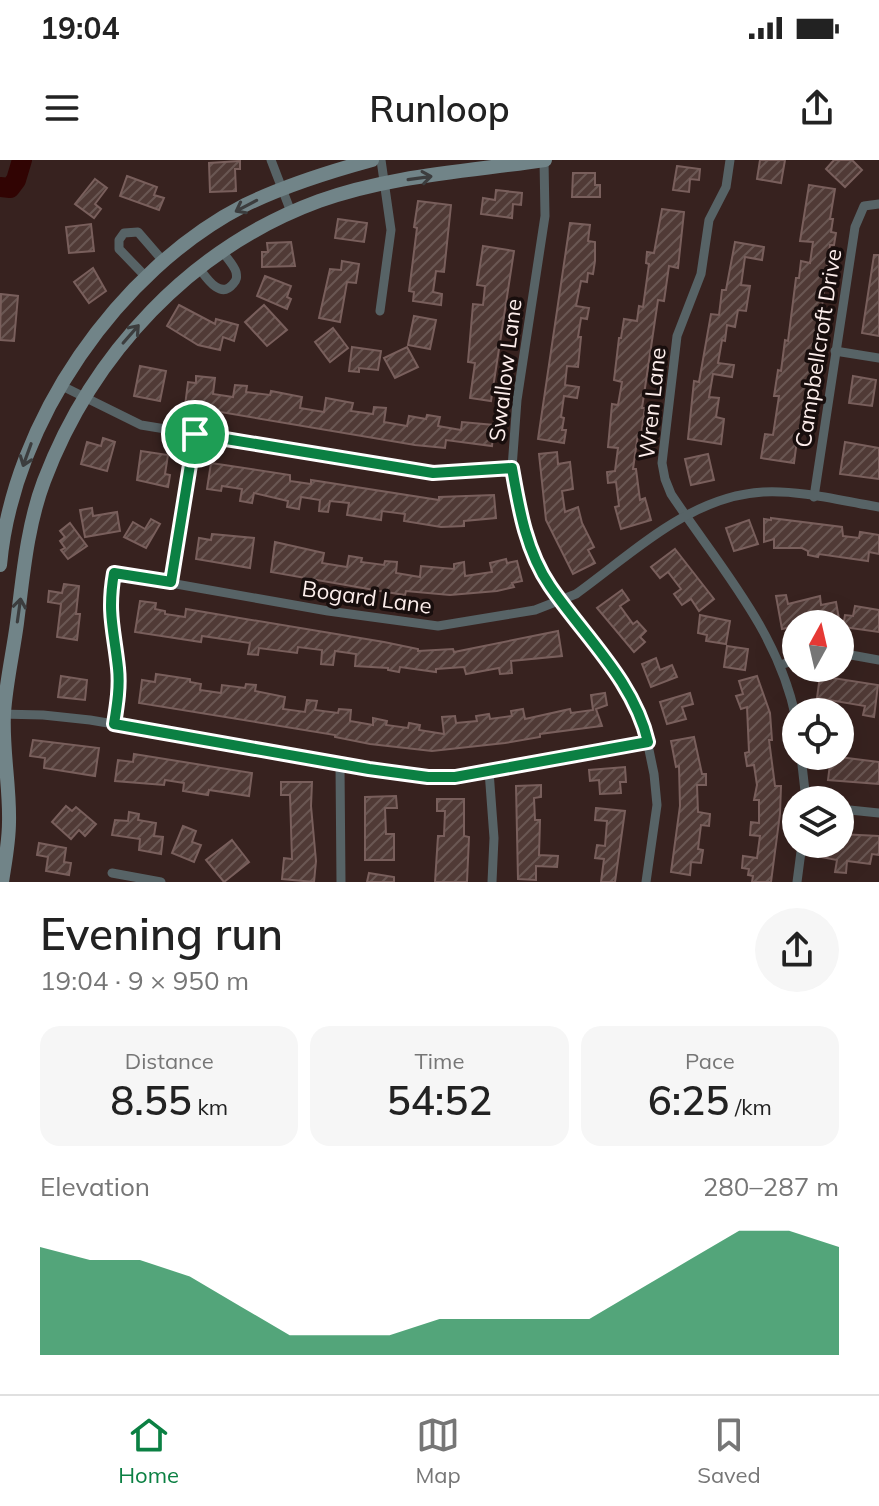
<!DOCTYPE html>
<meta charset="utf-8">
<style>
:root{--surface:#fff;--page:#f6f6f6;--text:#222;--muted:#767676;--line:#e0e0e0;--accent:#0b8043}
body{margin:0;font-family:Mulish,sans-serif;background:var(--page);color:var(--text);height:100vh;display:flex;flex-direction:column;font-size:30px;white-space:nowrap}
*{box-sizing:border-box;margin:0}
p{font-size:26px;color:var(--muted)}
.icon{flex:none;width:44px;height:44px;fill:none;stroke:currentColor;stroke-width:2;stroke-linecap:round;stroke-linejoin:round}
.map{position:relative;height:722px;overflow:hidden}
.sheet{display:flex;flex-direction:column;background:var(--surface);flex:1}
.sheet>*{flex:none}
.needle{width:52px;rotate:8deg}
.buttons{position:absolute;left:782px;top:450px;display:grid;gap:16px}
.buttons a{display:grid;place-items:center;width:72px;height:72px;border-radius:50%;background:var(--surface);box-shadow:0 8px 32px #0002;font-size:40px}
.pin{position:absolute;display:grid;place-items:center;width:68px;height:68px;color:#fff;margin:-34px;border:4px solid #fff;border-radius:50%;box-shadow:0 2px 8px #0007}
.round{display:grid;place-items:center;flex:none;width:84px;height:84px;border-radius:42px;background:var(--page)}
.head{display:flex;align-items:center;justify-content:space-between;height:136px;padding:0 40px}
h1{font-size:44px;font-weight:600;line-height:60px}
.figures{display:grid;grid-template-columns:repeat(3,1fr);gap:12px;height:136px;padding:8px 40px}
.figures div{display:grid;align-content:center;border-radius:20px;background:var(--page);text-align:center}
.figures b{font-size:40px;font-weight:600}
.figures small{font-size:22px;font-weight:400}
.figures p{font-size:22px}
.chart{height:224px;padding:16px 40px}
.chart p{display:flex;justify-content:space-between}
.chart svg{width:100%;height:144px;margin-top:8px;fill:var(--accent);opacity:.7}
.status{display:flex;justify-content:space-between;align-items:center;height:56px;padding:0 40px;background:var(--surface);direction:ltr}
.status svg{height:22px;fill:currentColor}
header{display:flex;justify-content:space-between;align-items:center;height:104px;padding:0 40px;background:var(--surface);font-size:36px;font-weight:600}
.tab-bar{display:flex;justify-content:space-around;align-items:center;height:112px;border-top:2px solid var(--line);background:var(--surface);font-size:22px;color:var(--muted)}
.tab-bar a{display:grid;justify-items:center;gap:4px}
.tab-bar .active{color:var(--accent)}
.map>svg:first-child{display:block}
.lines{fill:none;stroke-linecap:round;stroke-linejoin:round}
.river{stroke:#310403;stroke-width:20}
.building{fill:url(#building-hatch);stroke:#795f5c;stroke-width:2}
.street{stroke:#576366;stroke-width:9}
.secondary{stroke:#718488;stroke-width:14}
.oneway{stroke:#3c3d3e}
.route-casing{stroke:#fff;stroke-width:16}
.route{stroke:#0b8043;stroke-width:10}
.labels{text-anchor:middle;stroke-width:7;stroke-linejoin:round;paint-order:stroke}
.street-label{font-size:22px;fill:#fdeeec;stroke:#180e0d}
</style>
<div class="status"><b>19:04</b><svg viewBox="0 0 49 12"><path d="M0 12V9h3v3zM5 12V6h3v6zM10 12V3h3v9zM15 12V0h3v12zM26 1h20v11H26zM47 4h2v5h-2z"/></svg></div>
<header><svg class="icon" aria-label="menu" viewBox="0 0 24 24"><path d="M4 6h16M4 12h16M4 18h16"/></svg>Runloop<svg class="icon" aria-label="share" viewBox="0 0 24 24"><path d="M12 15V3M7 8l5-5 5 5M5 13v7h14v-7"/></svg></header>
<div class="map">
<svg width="879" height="722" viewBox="0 0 879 722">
<defs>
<pattern id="building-hatch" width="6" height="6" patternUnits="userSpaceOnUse" patternTransform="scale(2)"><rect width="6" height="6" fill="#503a36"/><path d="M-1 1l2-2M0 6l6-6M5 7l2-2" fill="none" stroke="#6a5753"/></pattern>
</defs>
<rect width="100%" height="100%" fill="#37221f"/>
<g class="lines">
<polyline class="river" points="0,27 10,28 16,20 22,0"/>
</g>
<g class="building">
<polygon points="760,0 785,0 781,23 757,19"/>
<polygon points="834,0 852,0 862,10 845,27 826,9"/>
<polygon points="240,1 240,9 235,9 236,31 210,32 209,3"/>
<polygon points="677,6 700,9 699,20 690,19 689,32 673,30"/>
<polygon points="573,13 595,13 595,25 600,25 600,37 572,37"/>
<polygon points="127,16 157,27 154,35 164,38 159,50 120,36"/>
<polygon points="95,19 107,28 95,44 101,49 94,58 75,44"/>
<polygon points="809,25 835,29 830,59 833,59 831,72 836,73 834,85 830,85 818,178 815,177 807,240 801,273 798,272 794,303 761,298 765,274 773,275 779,236 774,236 778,210 781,211 785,180 788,181 796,118 799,118 801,101 810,103 813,82 800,81"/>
<polygon points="496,30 522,33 521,45 513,44 512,58 481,54 483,38 495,40"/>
<polygon points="418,41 451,45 444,112 436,111 433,132 442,134 441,145 413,141 414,132 409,131 417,68 414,67"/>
<polygon points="662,49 684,52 678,108 669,106 664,141 658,140 642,248 645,248 641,275 638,274 633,309 636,309 640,340 645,338 651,360 621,369 615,347 619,346 616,322 608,323 607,312 615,311 618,288 608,287 612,244 618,245 622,222 614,220 619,178 621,178 624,159 637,161 639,146 643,147 649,104 646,103 647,92 654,93"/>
<polygon points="338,59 367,63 364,82 335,78"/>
<polygon points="570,63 590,65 588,81 595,82 595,101 593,114 588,113 587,122 581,121 576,146 589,148 587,159 581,158 578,177 581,177 578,207 567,206 565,225 579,227 577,238 564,236 561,257 564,258 562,270 566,270 564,283 538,279"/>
<polygon points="91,64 94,91 69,93 66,67"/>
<polygon points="291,82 295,106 262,107 262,92 268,92 267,83"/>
<polygon points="735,82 764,87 762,100 745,97 741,125 750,126 746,151 738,150 735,167 727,165 725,181 722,180 718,203 734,205 732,217 713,214 709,237 719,238 716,257 724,259 721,284 688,279 694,221 699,222 711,154 719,155 722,130 726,130"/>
<polygon points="483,86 514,91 491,241 470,238 475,203 468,202 473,144 483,145 485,126 477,125"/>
<polygon points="874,95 879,95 879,176 862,173"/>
<polygon points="342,101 359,104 356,123 347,122 340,162 319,158 330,109 341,110"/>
<polygon points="93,108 106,131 89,143 74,122"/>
<polygon points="265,116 291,126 287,137 291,139 287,149 257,136"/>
<polygon points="1,134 18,136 14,181 0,180"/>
<polygon points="179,145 215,164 216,159 238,165 234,181 223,177 220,190 198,185 167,166"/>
<polygon points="264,145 287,170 267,186 245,162"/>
<polygon points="414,156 436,160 430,189 408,185"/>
<polygon points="333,168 348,188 330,202 315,182"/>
<polygon points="352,187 381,191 378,210 359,208 359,212 349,211"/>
<polygon points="407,187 418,207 395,218 384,198"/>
<polygon points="140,206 166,211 160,241 134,236"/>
<polygon points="196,216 215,218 213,234 233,237 235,225 247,226 246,232 270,235 271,231 302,237 300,248 324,252 326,238 353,243 351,251 373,254 374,247 386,248 384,262 407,266 409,256 426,259 427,255 440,257 438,266 461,270 462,262 494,265 492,286 446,280 445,288 415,285 185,246 188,222 196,223"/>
<polygon points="853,216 876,220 872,246 849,243"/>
<polygon points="103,278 115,282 107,311 81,304 87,282 101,286"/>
<polygon points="845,282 879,288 879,319 840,314"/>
<polygon points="141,291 168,295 165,314 170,315 168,327 137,320"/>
<polygon points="557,292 558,304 570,302 573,329 562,331 565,352 578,347 582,363 594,387 588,390 595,403 573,414 546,360 539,294"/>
<polygon points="708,294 714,320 691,325 685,299"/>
<polygon points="211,303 290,315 290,321 311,324 311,320 439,340 439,337 494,335 496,358 464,361 464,366 441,367 404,361 405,354 382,351 381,360 347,355 349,343 330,341 328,352 319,351 320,340 301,337 299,349 287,347 288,341 254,333 252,343 240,341 242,329 222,326 221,331 207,329"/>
<polygon points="92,348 93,356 117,352 120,371 85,377 80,350"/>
<polygon points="771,358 842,367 843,376 859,378 860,372 879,375 879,394 869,392 868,401 819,394 818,397 808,395 808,391 802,388 774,388 774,379 764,382 764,359 771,360"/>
<polygon points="151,359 160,364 146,388 124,377 133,362 145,369"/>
<polygon points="749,360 758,384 734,391 726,368"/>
<polygon points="70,363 87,386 68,399 61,390 65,388 60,381 65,377 60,371"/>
<polygon points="212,374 254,378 250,408 196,399 199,378 211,380"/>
<polygon points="275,382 324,393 322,403 347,407 349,396 362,398 361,402 384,405 385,401 397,402 396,413 420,417 421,406 454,409 454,404 464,402 465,416 492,412 490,403 506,399 507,403 517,401 522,421 512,423 514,427 497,431 450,435 406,431 405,435 380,431 271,412"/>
<polygon points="675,389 714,439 699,451 691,439 682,445 674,434 681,429 668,412 660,418 651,407"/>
<polygon points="64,424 79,426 76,454 80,454 77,480 57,477 61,444 48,442 49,431 62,433"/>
<polygon points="622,430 629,440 620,446 633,464 637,461 646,471 640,477 645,482 634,492 597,448"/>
<polygon points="786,435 788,444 820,436 821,445 836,442 839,459 796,464 796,466 782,469 776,436"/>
<polygon points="140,441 156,443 155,449 165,451 165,454 185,457 186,449 384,482 418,489 418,491 453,489 454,492 558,471 562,496 511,501 512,513 500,514 499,508 466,514 464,507 436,509 436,512 400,507 399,512 388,510 388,508 355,506 356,494 335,491 333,505 321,504 322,490 298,487 297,493 259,488 258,495 248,494 250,483 202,476 201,482 135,472"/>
<polygon points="855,446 879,450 879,472 843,467 845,455 853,456"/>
<polygon points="700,455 730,461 726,484 706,481 707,475 698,473"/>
<polygon points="727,486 748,489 745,510 724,507"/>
<polygon points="656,498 660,510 672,505 677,517 651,527 642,504"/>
<polygon points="156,514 190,519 190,522 201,524 200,530 221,533 222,525 245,528 246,524 256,525 255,531 285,537 283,549 305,552 307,540 317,541 315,550 338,553 339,549 351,550 350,561 373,565 373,558 387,561 386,565 408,568 409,563 420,565 419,570 444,574 442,557 455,556 456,563 477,561 476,556 489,554 490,559 512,556 511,551 523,549 525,559 570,549 571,553 593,550 591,535 605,533 607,545 596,549 602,566 540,574 540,577 505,583 432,591 370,584 335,577 335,575 139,543 142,520 155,522"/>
<polygon points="61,516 87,520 85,540 58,537"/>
<polygon points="757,516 770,553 772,580 769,580 775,626 781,626 780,654 771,722 752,722 753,716 748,715 749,709 742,708 743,696 757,698 760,676 750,675 751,662 759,663 759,640 754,640 757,625 754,605 747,606 745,593 749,592 747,547 741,549 736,536 743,534 739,521"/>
<polygon points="820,516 878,525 874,557 863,555 865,546 817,538"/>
<polygon points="690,533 693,544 682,547 686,559 667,564 660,542"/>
<polygon points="694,577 702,614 706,614 706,625 697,625 698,652 710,654 709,666 701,665 698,689 703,690 701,703 691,702 690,715 671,712 680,646 679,606 676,607 671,581"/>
<polygon points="33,580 99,588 95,616 44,608 45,598 30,596"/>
<polygon points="134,594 252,613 249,636 209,630 208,635 183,631 184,623 165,620 164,625 115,621 118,600 133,602"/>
<polygon points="831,596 879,602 879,624 828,620"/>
<polygon points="625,607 626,622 620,622 621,633 600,634 599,620 590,621 589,610"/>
<polygon points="281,622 312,622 311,646 316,701 314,722 282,719 284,698 292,699 290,635 281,635"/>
<polygon points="541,625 541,637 534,638 535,660 540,660 539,695 558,696 557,707 536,706 536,720 518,719 516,626"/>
<polygon points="396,636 397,648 385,648 386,674 394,674 394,700 365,700 365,637"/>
<polygon points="437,639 464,639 464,676 469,677 467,722 435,722 438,676 444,676 445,651 437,651"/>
<polygon points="66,646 72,651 76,647 96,664 85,676 79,670 71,679 52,662"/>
<polygon points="596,648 625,651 615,722 601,722 604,699 595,698 597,685 605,686 607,661 595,660"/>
<polygon points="129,652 139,654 138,660 156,663 154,676 163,677 161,694 139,690 140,679 112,675 115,660 128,661"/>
<polygon points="183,666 196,671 192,682 201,685 194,702 172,693"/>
<polygon points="840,674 879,676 879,695 872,694 870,704 847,701 846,713 835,712 837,700 821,697 823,684 840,684"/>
<polygon points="232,680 249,702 224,722 206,700"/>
<polygon points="39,683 66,688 64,702 71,703 69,715 46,711 48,697 37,695"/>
<polygon points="369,713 394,717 394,722 367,722"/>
</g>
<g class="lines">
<g class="street">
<polyline points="271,0 291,52"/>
<polyline points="544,0 545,56 517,240 512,308 525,371 532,392 550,426 610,505 643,561 654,614 657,645 646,722"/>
<path d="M730 0 726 27 709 60 701 114 677 176 662 303 665 319 671 334C719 406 779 472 796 559"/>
<path d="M199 108C206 117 220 140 233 124 237 120 237 117 236 112 234 105 226 97 222 91"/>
<polyline points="147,118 119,89 119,80 124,73 138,72 164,102"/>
<polyline points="380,151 391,70 381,0"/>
<polyline points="835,191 879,198"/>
<polyline points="60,225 141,265 433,313 512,308"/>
<polyline points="814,337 855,67 864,46 879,44"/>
<polyline points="171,422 195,274"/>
<polyline points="840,493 879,500"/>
<polyline points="780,505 796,500"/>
<path d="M0 554 43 555 90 560 428 617C499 616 577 595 648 582"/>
<path d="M114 564C117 545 120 527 118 508 114 470 107 453 114 413L328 451 438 466 535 450 576 434C633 393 690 336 763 332 801 330 842 341 879 347"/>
<polyline points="801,596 806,640"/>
<polyline points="340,605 341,722"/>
<polyline points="489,611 494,678 492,722"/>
<polyline points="840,649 879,653"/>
<polyline points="112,713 161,722"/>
<polyline points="797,722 802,684"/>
</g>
<g class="secondary">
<path d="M0 405C13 262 118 110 245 45 286 25 328 12 372 0"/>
<path d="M2 722C5 702 9 682 9 662 10 626 2 589 4 553 6 523 13 493 17 463 23 416 27 366 44 321 92 194 191 88 319 41 391 15 471 11 545 0"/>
</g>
</g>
<defs><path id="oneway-shaft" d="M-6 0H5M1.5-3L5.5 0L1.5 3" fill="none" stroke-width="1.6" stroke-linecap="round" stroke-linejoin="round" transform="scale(2)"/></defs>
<g class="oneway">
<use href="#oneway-shaft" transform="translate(420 18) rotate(-8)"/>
<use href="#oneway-shaft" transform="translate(246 46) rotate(152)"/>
<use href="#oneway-shaft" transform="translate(131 174) rotate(-49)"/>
<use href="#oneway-shaft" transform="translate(27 295) rotate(110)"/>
<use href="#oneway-shaft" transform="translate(19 450) rotate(-82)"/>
</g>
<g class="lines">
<g class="route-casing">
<path id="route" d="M195 274 433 313 512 308C519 348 526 391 550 426 584 476 634 521 648 582L455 617H428L369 609 114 564C117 545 120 527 118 508 114 470 107 453 114 413L171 422Z"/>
</g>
<use href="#route" class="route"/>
</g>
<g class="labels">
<g class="street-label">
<text transform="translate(818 188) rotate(-81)" y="8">Campbellcroft Drive</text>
<text transform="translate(505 210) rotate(-83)" y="8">Swallow Lane</text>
<text transform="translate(652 243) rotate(-84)" y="8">Wren Lane</text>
<text transform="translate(367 437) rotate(8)" y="8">Bogard Lane</text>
</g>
</g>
</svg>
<div class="buttons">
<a><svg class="needle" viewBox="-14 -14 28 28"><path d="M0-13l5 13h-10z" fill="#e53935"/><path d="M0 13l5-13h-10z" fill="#767676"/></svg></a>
<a><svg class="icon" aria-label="locate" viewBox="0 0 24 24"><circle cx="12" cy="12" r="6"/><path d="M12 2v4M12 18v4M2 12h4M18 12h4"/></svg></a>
<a><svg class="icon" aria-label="layers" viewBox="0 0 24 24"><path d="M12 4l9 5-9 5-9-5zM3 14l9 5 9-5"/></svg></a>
</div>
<div class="pin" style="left:195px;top:274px;background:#1e9e55"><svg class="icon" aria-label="arrive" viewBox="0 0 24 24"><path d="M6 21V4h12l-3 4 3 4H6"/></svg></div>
</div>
<section class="sheet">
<div class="head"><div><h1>Evening run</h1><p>19:04 · 9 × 950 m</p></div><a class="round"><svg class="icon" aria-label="share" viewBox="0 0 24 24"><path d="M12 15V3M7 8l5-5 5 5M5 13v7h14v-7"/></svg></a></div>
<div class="figures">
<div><p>Distance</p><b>8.55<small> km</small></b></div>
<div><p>Time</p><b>54:52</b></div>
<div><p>Pace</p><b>6:25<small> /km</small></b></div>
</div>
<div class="chart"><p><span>Elevation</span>280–287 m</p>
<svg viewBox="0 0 160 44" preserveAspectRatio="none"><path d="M0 44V11L10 15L20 15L30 20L40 29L50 38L60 38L70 38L80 33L90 33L100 33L110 33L120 24L130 15L140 6L150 6L160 11V44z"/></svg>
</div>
</section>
<nav class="tab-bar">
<a class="active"><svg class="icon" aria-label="home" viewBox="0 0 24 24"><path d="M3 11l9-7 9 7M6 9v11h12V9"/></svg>Home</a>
<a><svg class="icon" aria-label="map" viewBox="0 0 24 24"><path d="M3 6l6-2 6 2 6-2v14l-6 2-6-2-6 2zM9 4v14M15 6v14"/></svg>Map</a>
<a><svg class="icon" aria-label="saved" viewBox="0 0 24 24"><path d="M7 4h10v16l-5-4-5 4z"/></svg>Saved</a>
</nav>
